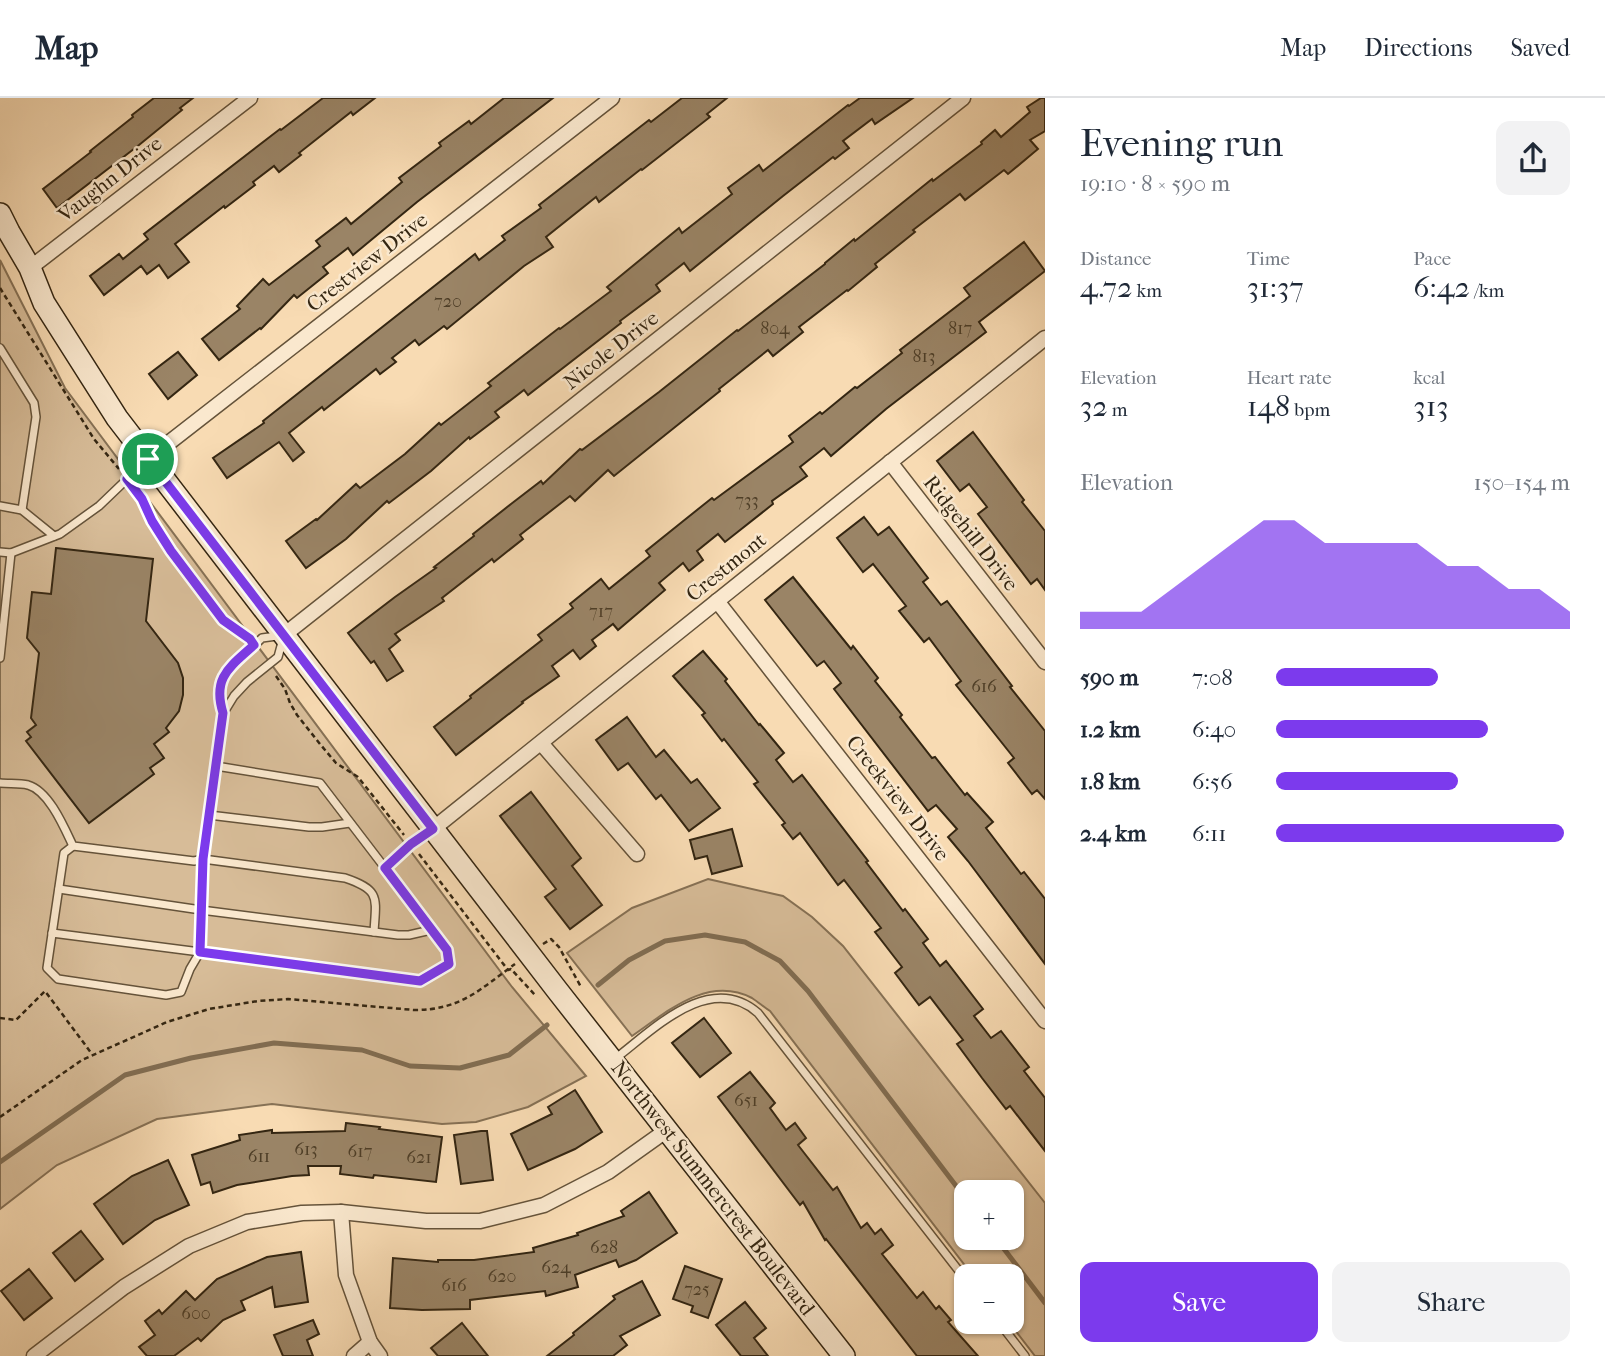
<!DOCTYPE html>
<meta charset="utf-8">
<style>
:root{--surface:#fff;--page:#f2f2f3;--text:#1f2937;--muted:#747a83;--line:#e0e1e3;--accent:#7c3aed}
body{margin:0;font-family:"IM FELL French Canon",serif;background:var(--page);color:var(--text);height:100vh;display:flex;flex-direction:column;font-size:26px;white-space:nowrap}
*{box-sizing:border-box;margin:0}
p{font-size:23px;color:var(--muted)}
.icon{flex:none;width:38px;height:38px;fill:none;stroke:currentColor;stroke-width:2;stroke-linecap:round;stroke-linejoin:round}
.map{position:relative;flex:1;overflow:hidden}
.details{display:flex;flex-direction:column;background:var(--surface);width:560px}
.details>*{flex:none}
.controls{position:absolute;left:954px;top:1082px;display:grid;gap:14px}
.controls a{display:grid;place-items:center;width:70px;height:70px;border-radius:14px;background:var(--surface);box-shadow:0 2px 5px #0004;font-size:35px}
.pin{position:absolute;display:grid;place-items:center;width:60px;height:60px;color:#fff;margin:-30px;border:4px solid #fff;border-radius:50%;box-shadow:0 2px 7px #0007}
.round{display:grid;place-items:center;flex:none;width:74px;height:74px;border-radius:14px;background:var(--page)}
.summary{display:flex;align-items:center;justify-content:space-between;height:119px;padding:0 35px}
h1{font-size:38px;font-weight:600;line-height:52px}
.stats{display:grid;grid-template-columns:repeat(3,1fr);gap:10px;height:119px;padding:7px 35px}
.stats div{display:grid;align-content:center}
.stats b{font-size:30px;font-weight:600}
.stats small{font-size:19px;font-weight:400}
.stats p{font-size:19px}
.chart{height:196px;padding:14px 35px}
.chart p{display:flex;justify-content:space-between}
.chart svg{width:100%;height:126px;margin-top:7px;fill:var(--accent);opacity:.7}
.button{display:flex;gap:14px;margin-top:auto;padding:14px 35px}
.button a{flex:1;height:80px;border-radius:14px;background:var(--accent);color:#fff;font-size:28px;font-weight:600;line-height:80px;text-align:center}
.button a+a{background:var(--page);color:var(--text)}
ul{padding:0 35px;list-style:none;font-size:23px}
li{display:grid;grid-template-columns:112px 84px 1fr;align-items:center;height:52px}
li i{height:18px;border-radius:9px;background:var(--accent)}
header{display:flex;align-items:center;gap:42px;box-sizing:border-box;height:98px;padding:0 35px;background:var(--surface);border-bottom:2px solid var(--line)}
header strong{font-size:33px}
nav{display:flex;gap:38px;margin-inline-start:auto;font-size:24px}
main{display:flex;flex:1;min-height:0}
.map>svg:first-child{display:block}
.green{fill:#d7bc98;stroke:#867155;stroke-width:2;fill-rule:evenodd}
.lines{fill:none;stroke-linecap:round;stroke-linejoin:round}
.stream{stroke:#816d52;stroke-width:5}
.building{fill:#9a8466;stroke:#342612;stroke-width:2}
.lane-casing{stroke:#65533a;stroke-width:10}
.street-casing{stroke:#65533a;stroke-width:17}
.secondary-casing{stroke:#342612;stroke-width:24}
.path{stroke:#342612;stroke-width:2.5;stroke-dasharray:5 3.5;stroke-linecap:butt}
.lane{stroke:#fae8ce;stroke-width:7}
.street{stroke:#fae8ce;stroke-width:14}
.secondary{stroke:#fae8ce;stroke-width:21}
.route-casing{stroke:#fff;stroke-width:14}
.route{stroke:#7c3aed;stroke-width:9}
.labels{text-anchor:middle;stroke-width:5;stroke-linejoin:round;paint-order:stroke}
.number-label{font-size:18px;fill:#4e3e27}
.street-label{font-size:21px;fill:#342612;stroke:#fae8ce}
</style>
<header>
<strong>Map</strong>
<nav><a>Map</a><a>Directions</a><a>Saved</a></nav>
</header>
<main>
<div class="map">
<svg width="1045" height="1258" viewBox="0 0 1045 1258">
<rect width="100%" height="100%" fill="#f8dbb3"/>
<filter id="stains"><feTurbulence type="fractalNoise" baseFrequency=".00286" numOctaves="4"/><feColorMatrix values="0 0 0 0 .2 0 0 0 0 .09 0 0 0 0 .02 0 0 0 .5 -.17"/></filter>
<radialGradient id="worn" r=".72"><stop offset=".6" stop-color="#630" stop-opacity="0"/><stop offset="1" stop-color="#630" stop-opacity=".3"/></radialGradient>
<g class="green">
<polygon points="0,162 65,290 512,889 586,978 528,1009 476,1024 442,1026 272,1006 157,1021 57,1067 0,1111"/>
<path d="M708 781 783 798 812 819 843 848 1045 1105V1258H1035L1008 1223H1012V1178H973L770 913C764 909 758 904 752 900 707 877 667 914 632 938L567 855 632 810ZM966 1094H1012V1139H966Z"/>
</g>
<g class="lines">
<g class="stream">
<polyline points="598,887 629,862 665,843 705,837 745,844 780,863 808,893 966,1101"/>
<polyline points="0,1064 125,977 191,960 274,945 362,952 410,968 460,970 509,957 547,927"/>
<polyline points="995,1139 1045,1205"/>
</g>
</g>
<g class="building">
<polygon points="154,0 193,0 180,10 182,12 139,47 57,110 43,91 91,54 90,53 133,19 132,17"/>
<polygon points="323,0 375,0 353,17 351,14 299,55 301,57 279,74 274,68 253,84 255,87 225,110 224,108 175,146 189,164 168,180 159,167 147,176 141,168 104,197 90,178 119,156 123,161 148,141 144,136 280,31 281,32"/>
<polygon points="504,0 553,0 417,104 353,157 348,150 323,169 328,175 297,200 294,197 261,231 260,230 219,262 202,241 240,211 237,208 263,181 269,187 320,148 316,143 346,120 351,126 402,84 399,80 441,48 439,45 469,23 471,26"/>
<polygon points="682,0 727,0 707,16 710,19 642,72 641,71 599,104 596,99 546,139 553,149 524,168 447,231 444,228 419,247 415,242 392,260 396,264 380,276 376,271 324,312 322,309 289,335 304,354 293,363 279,344 227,380 213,360 264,325 263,323 475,156 479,162 505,142 502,138 541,110 539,107 649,22 651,24"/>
<polygon points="860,0 913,0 875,26 872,21 843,43 849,50 835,61 833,59 783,98 690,173 684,165 656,187 660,193 620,223 621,225 528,297 524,292 495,314 499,319 470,341 469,339 431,373 389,405 387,403 346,441 306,470 286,443 316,421 317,422 356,386 360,390 405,356 439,325 441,327 491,288 488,285 559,230 560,231 611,193 607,189 679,130 682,135 732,96 728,90 759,67 763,73 848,7 849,8"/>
<polygon points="1041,0 1045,0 1045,33 1030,42 1038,51 1008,76 1004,72 965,102 960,96 913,132 915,134 875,166 877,169 848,193 847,192 799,229 803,234 773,258 768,252 719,291 720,293 614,378 608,372 575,403 570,398 520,437 523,441 494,464 492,461 442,500 444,503 395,536 400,542 389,551 403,573 387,583 374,563 371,565 348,535 395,499 436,470 434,469 474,438 473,436 511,406 541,383 543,386 580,351 582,352 659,294 737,232 738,233 825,166 825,165 854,141 855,143 932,81 933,83 982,46 981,44 995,32 1001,39 1030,14 1027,9"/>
<polygon points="1024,144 1045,173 979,224 986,234 886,311 831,358 824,350 800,369 807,378 772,403 773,406 725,444 718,436 697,453 703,462 689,473 683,465 659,485 665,492 618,532 613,526 592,542 596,548 580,561 573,552 552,568 559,578 522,604 523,605 456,657 434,629 471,600 470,598 542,542 538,537 573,510 570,506 601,481 609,491 650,458 646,453 682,424 712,400 714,402 793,344 789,338 820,314 822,316 855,289 857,290 902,255 900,252 970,198 964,190"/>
<polygon points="178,254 197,277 168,301 149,276"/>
<polygon points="973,334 1024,402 1022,404 1045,433 1045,492 1037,481 1031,486 978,416 987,409 969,386 960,393 937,363"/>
<polygon points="864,419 878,437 889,429 928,480 923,484 941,507 947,503 1012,588 1010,589 1045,633 1045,701 1037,692 1032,696 1008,665 1014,660 956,587 961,583 929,540 924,544 899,513 906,508 873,466 863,474 837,440"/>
<polygon points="56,450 153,461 146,523 178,565 183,580 183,597 179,613 166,630 169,634 154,646 164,660 150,670 154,676 89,725 26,643 31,639 27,634 36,627 31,620 39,555 27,540 32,494 51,496"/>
<polygon points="793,479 851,551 853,548 878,580 875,583 902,617 900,619 932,660 935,659 965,697 967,695 993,724 986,730 1021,776 1024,774 1045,801 1045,866 968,763 948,739 957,731 936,707 928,713 834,591 841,585 824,563 817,568 765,502"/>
<polygon points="703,553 727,581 725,583 759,627 760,626 784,655 776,662 793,684 802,677 868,763 866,764 903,813 905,811 928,841 923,845 940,868 946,863 983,911 974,918 991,940 1001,933 1029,969 1024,973 1045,1000 1045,1053 1010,1008 1006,1011 982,980 957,946 963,942 930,899 919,907 895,875 902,869 875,834 881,830 844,782 838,787 800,735 793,741 782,727 785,725 754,686 758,684 724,641 722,643 702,617 705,615 673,578"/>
<polygon points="627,619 656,659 664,652 691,685 697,681 720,710 689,733 661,697 656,701 628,665 618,672 596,642"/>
<polygon points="531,694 581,760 572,768 602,807 570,831 545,799 556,791 500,718"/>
<polygon points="732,731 742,768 712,776 707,758 695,761 690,742"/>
<polygon points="704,920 731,955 700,979 672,945"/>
<polygon points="750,974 775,1005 770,1010 786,1032 795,1025 806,1040 798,1047 833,1092 837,1089 861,1130 867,1125 875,1136 881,1131 893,1147 882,1156 917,1200 923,1194 936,1211 939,1208 951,1222 948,1224 978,1258 917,1258 826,1141 825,1142 803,1104 800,1107 718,999"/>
<polygon points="575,992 602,1034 575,1051 528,1072 511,1036 552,1016 548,1009"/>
<polygon points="346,1025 380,1029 379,1031 442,1039 436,1084 374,1077 373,1080 340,1076 341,1068 308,1068 309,1077 292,1078 237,1087 213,1095 210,1084 201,1087 192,1057 240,1042 239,1037 272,1032 272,1035 345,1033"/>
<polygon points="481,1033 487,1033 493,1082 461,1086 454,1037"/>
<polygon points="168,1062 189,1107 155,1122 123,1146 94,1106 132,1078"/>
<polygon points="649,1094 677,1135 636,1162 619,1169 616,1162 575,1177 578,1189 546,1198 545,1193 470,1202 470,1211 422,1212 390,1210 393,1160 438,1164 438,1162 474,1162 534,1154 533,1150 578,1137 577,1135 624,1118 621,1113"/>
<polygon points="81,1133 103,1161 75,1183 53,1155"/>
<polygon points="301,1154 308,1204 275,1209 272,1189 241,1203 245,1212 223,1222 201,1243 198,1240 174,1258 147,1258 139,1249 155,1237 145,1223 159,1212 162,1216 186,1193 195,1202 217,1181 267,1159"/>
<polygon points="685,1168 722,1181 708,1220 691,1214 693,1208 673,1201"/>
<polygon points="29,1171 52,1200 24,1222 1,1193"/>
<polygon points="642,1183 660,1217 620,1238 627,1247 613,1258 547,1258 574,1237 573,1235 615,1201 613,1198"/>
<polygon points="745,1204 766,1230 754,1240 768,1258 741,1258 716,1227"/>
<polygon points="313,1222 319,1236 307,1242 313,1258 283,1258 274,1237"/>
<polygon points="462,1225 488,1258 438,1258 431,1250"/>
</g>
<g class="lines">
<g class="lane-casing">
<g id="lane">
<polyline points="0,250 34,305 36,319 22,412"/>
<polyline points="0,408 22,412 54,438"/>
<polyline points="0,454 11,455 60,436 99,408 147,362"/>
<polyline points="0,560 11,455"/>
<polyline points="216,668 320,685 385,770 411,746 433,731"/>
<path d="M0 685C9 686 19 685 28 687 49 693 64 729 73 748L194 763 203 761 223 616 234 598 247 584 278 559 284 537 262 540 223 577 219 602 223 616"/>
<polyline points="209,717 309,729 322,729 350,725"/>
<polyline points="73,748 64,755 47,870 58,881 166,897 181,894 190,871 200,854 420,883 449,866 447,852 385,770"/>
<polyline points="59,791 201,812 398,837 409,837 431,832"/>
<path d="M52 835 200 854 203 761 345 780C381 792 376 800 374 834"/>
<path d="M616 960C654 931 710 873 758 915L966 1182"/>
<polyline points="998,1223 1025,1258"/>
</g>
</g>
<g class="street-casing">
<g id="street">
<polyline points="30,170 250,0"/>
<polyline points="148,361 612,0"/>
<polyline points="890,364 1045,564"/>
<polyline points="717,503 1045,923"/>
<polyline points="284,537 963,0"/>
<polyline points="541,645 637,756"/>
<polyline points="433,731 1045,240"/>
<polyline points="341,1114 346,1177 370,1244 380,1258"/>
<polyline points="34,1258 124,1189 189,1148 247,1124 302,1115 341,1114 426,1123 480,1123 544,1107 608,1074 667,1032"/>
<polyline points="354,1258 370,1244"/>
</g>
</g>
<g class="secondary-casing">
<polyline id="secondary" points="0,116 9,134 30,170 44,205 117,320 557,892 844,1258"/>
</g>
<g class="path">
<polyline points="0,190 94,341 119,371"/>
<polyline points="134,390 142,401 152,423 171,453 223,522 247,539"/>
<polyline points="276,578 285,591 290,605 297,617 320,646 336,665 358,679 404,737"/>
<polyline points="419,756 508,872 511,871 536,898"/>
<polyline points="543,846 551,841 559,849 581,889"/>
<polyline points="0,920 16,922 45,893 92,956"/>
<path d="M0 1019 82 962 167 924 209 911 258 903 288 901 414 912C461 912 479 892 515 866"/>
</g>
<use href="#lane" class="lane"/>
<use href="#street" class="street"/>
<use href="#secondary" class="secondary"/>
</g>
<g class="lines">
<g class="route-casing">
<path id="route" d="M148 361 433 731 411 746 385 770 447 852 449 866 420 883 200 854 203 761 223 615C212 579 230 569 254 547L250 541 223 522 171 453 152 423 142 401 127 381Z"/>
</g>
<use href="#route" class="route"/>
</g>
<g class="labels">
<g class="number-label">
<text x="448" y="209">720</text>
<text x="775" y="236">804</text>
<text x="960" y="236">817</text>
<text x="924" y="264">813</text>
<text x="747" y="408">733</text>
<text x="601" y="519">717</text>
<text x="984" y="594">616</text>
<text x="746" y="1008">651</text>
<text x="306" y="1057">613</text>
<text x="360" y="1059">617</text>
<text x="259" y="1064">611</text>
<text x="419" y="1065">621</text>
<text x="604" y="1155">628</text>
<text x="556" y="1175">624</text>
<text x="502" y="1184">620</text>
<text x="454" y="1193">616</text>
<text x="697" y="1197">725</text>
<text x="196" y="1221">600</text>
</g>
<g class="street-label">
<text transform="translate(110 81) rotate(-38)" y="7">Vaughn Drive</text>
<text transform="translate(367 164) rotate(-38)" y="7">Crestview Drive</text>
<text transform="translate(611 252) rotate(-38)" y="7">Nicole Drive</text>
<text transform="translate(971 435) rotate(52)" y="7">Ridgehill Drive</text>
<text transform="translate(726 469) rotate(-39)" y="7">Crestmont</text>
<text transform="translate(898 700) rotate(52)" y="7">Creekview Drive</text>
<text transform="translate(713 1090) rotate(52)" y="7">Northwest Summercrest Boulevard</text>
</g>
</g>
<rect width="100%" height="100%" filter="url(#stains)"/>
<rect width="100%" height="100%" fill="url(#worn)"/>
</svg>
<div class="controls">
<a>+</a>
<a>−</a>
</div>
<div class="pin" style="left:148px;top:361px;background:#1e9e55"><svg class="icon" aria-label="arrive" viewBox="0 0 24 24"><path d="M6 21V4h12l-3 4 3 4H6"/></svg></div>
</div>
<section class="details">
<div class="summary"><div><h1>Evening run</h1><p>19:10 · 8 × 590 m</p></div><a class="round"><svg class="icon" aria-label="share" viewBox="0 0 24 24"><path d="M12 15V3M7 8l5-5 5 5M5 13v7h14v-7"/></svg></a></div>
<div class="stats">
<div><p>Distance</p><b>4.72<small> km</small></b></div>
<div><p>Time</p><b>31:37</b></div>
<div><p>Pace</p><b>6:42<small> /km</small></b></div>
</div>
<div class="stats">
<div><p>Elevation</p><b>32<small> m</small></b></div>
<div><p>Heart rate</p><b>148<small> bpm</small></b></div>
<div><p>kcal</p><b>313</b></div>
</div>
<div class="chart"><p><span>Elevation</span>150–154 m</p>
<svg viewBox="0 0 160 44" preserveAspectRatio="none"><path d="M0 44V38L10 38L20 38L30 30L40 22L50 14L60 6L70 6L80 14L90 14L100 14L110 14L120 22L130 22L140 30L150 30L160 38V44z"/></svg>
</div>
<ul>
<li><b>590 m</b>7:08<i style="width:55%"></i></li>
<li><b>1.2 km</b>6:40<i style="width:72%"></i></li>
<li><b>1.8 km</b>6:56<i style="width:62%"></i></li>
<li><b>2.4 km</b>6:11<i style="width:98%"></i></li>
</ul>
<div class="button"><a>Save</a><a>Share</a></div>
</section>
</main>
